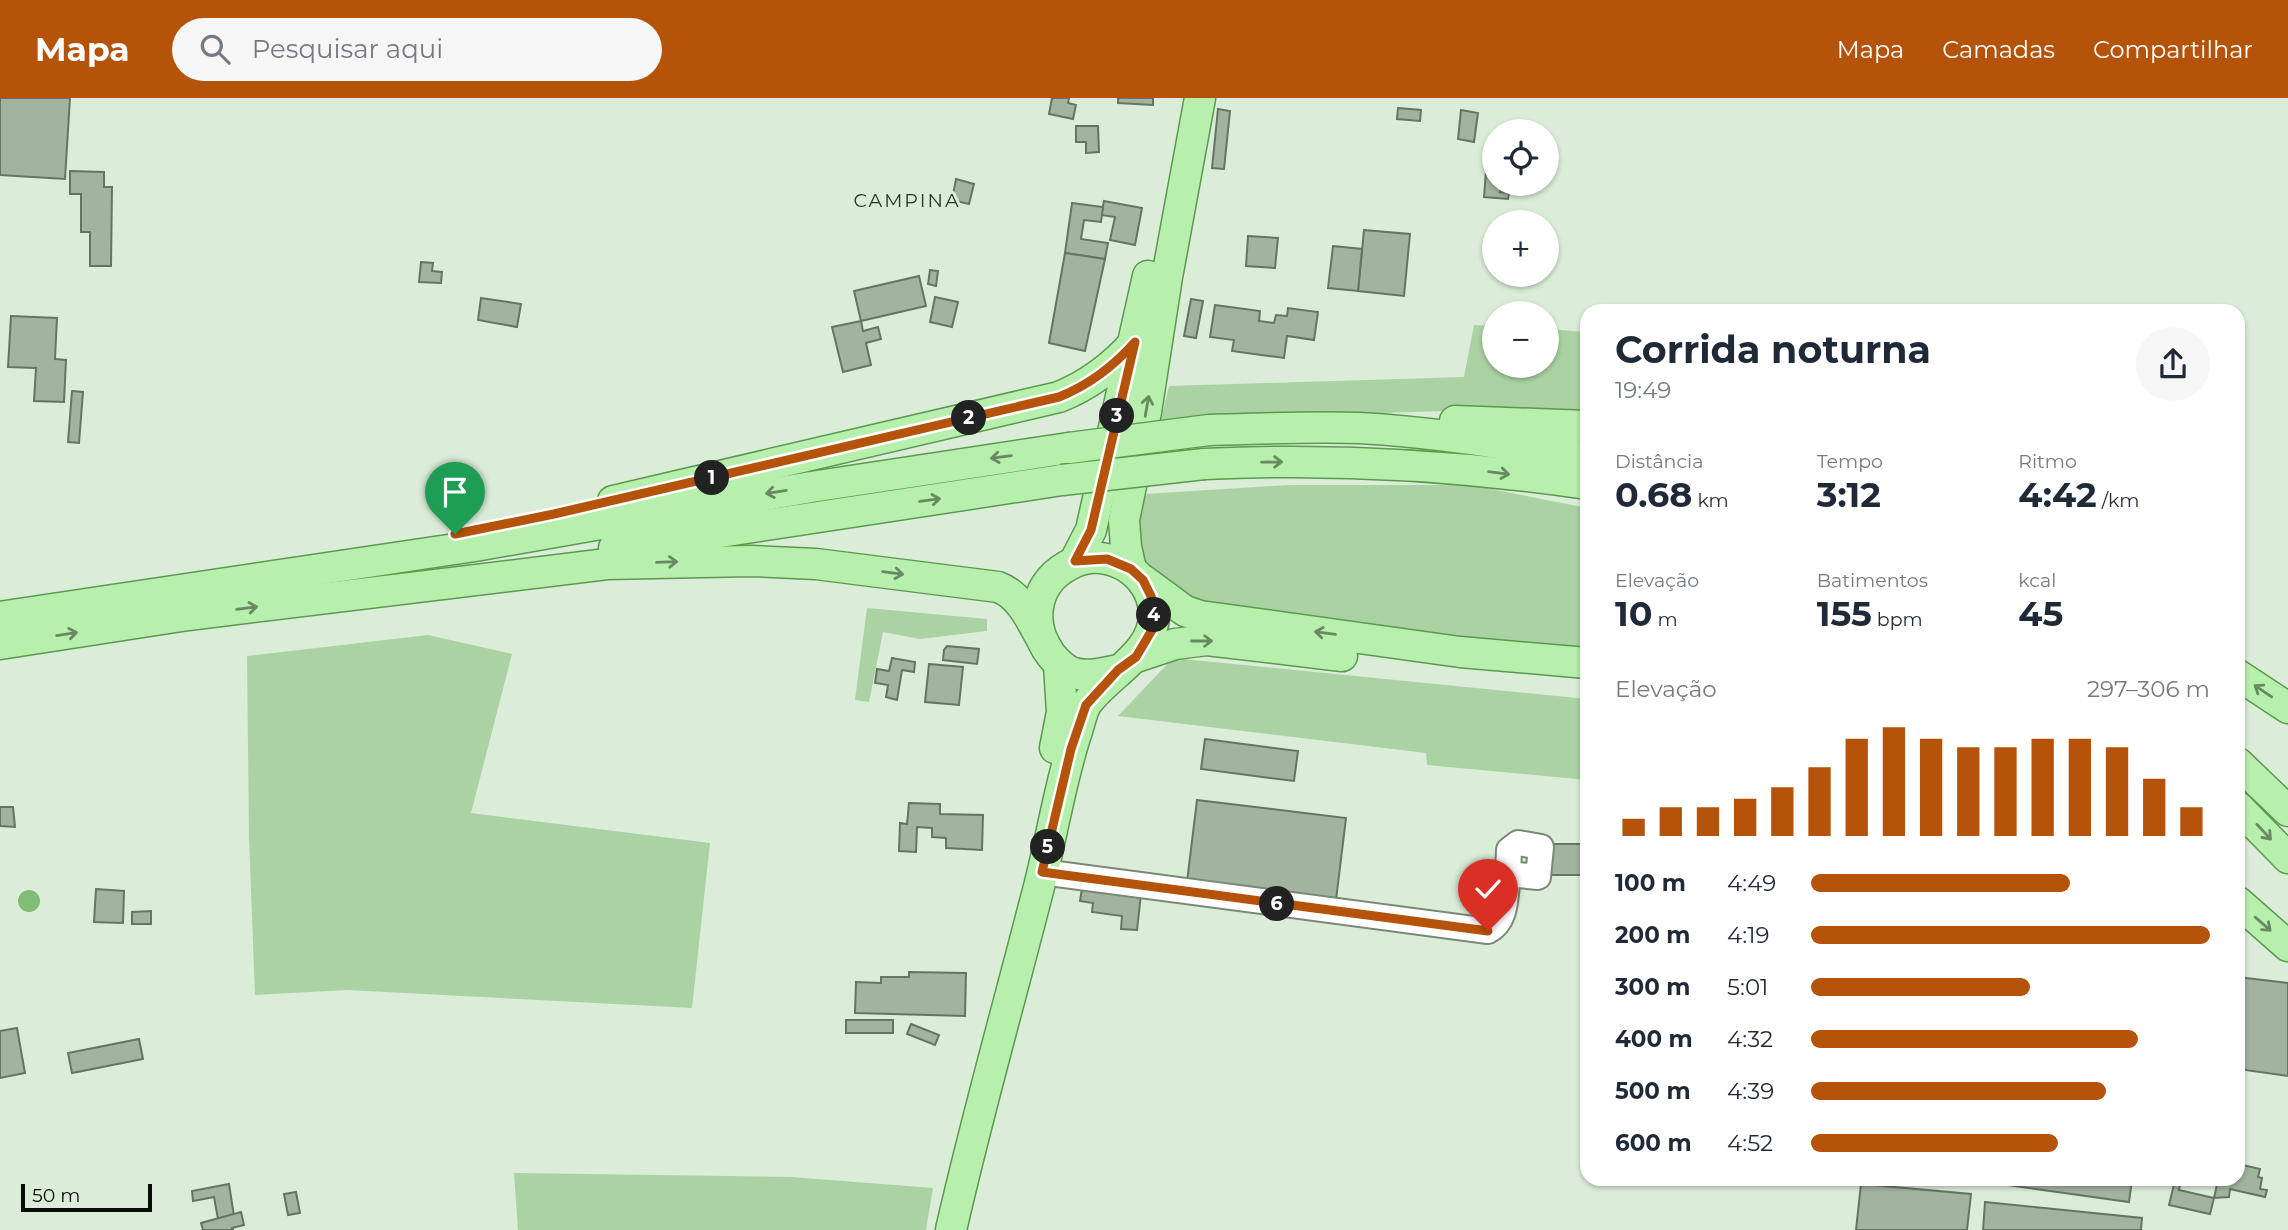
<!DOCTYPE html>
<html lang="pt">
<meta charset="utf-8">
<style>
:root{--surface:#fff;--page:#f6f6f7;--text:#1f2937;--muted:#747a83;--accent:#b45309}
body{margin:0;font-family:Montserrat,sans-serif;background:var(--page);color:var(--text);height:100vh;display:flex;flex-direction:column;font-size:26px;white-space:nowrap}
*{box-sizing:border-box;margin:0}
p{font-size:23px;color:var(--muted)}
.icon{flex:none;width:38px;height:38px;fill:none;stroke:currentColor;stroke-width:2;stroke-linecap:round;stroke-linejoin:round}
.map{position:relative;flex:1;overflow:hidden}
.sheet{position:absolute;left:1580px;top:206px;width:665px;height:882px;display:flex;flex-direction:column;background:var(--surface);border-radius:21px;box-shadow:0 2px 5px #0004}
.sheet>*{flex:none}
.buttons{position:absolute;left:1482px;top:21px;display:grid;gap:14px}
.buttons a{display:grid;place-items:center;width:77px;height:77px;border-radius:50%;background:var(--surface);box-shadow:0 2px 5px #0004;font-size:35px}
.scale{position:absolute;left:21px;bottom:18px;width:131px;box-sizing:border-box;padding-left:7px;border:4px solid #080d07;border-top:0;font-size:19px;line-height:24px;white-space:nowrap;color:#080d07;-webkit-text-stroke:5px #dbedd8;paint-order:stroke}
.pin{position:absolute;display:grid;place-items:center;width:60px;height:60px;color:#fff;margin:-72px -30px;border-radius:50% 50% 50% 0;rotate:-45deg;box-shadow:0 0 7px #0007}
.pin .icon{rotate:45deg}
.km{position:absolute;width:35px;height:35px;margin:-18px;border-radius:50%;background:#222;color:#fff;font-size:19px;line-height:35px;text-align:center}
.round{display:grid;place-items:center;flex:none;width:74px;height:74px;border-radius:37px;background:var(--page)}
.overview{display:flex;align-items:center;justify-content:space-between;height:119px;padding:0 35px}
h1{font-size:38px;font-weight:700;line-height:52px}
.figures{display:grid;grid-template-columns:repeat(3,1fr);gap:10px;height:119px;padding:7px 35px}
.figures div{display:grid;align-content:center}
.figures b{font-size:35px;font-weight:700}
.figures small{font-size:19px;font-weight:400}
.figures p{font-size:19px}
.chart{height:196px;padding:14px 35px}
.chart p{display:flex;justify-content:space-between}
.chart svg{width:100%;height:126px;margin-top:7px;stroke:var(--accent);stroke-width:6}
ul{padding:0 35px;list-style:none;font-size:23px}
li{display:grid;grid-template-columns:112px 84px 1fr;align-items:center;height:52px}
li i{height:18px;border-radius:9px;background:var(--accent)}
header{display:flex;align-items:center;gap:42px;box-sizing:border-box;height:98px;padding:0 35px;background:var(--accent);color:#fff}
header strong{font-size:33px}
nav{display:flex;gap:38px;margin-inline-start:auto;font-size:24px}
.search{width:490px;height:63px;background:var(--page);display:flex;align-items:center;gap:18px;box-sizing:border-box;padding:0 24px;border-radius:38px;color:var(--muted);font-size:26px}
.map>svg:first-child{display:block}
.green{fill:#aad2a3}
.water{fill:#82bd77}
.building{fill:#a2b39f;stroke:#667563;stroke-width:2}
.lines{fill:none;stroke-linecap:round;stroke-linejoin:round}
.minor-casing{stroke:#798976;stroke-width:28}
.major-casing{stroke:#5b9950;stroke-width:33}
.minor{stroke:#fff;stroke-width:24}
.major{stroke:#b7efad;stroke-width:30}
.major-bridge-casing{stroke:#5b9950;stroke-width:33;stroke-linecap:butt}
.major-bridge{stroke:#b7efad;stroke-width:30}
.oneway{stroke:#688962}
.route-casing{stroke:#fff;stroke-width:14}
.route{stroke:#b45309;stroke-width:9}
.labels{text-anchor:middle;stroke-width:6;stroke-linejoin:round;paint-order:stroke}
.neighbourhood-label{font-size:19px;letter-spacing:2px;fill:#293727;stroke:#dbedd8}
</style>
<header>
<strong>Mapa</strong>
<div class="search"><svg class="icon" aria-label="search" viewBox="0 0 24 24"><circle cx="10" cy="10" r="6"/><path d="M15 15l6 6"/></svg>Pesquisar aqui</div>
<nav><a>Mapa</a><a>Camadas</a><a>Compartilhar</a></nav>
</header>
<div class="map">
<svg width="2288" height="1132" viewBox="0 0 2288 1132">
<rect width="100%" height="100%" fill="#dbedd8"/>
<g class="green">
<polygon points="1474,227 1494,228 1494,268 1547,268 1547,231 1587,234 1587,316 1445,313 1161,322 1169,288 1464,279"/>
<polygon points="1289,387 1471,387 1587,410 1587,556 1212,509 1174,496 1141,462 1136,432 1145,396"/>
<polygon points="867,510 987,521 987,533 920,541 883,534 869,604 855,602"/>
<polygon points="428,537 512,556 471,715 710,745 692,910 347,892 255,897 249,740 247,558"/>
<polygon points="1173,560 1587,601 1587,682 1427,667 1426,655 1118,618"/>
<polygon points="514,1075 791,1079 933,1090 926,1132 518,1132"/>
</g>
<circle class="water" cx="29" cy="803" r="11"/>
<g class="building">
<polygon points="0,0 70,0 65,81 0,77"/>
<polygon points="1052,0 1069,0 1068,5 1076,7 1073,21 1049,16"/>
<polygon points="1118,0 1153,0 1153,7 1118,5"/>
<polygon points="1398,10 1421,12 1420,23 1397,21"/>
<polygon points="1218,11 1230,13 1224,71 1212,70"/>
<polygon points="1461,12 1478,15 1474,44 1458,41"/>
<polygon points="1076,28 1098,28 1099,54 1086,55 1086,44 1076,44"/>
<polygon points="70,73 104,74 104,89 112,89 111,168 90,168 90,134 81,134 81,96 70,96"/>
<polygon points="1486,73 1494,74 1494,86 1501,86 1500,94 1509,95 1508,101 1484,99"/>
<polygon points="956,81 974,86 969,106 952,102"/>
<polygon points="1104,103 1142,110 1135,147 1110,142 1115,119 1101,117"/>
<polygon points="1072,105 1103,109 1101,124 1084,122 1081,141 1108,145 1105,161 1065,155"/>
<polygon points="1364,132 1410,136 1404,198 1358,193"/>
<polygon points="1248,138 1278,140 1275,170 1246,168"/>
<polygon points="1333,148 1362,151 1358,193 1328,190"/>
<polygon points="1065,155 1105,161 1085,253 1049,245"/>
<polygon points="421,164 433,165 432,173 442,174 441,185 419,184"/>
<polygon points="930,172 938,173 936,188 928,186"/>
<polygon points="919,178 926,208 861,223 854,193"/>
<polygon points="935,199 958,204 952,229 930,224"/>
<polygon points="481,200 521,206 517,229 478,222"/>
<polygon points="1191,201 1203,203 1196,240 1184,238"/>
<polygon points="1215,207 1260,213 1259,223 1274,225 1276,217 1287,218 1288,210 1318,214 1314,242 1287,238 1284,260 1232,253 1234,242 1210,239"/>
<polygon points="11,218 57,220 55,261 66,262 64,304 34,303 36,270 8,269"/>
<polygon points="861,223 863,233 878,229 881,241 866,245 871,267 843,274 832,229"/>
<polygon points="72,293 83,294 79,345 68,344"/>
<polygon points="947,548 979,551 977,566 943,562 944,552"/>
<polygon points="892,560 915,564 914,574 902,572 897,602 886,599 888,587 875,585 877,571 889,573"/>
<polygon points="929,566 963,569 959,607 925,604"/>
<polygon points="1205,641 1298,653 1294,683 1201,671"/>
<polygon points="1197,702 1346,720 1336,802 1187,784"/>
<polygon points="909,705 940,706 940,716 983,717 982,752 946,750 946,740 932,739 932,730 917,729 916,754 899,753 900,725 907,726"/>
<polygon points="0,709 13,709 15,729 0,728"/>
<polygon points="1551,746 1583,746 1582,777 1551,777"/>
<polygon points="1082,790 1141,796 1137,832 1121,831 1122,818 1092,814 1093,805 1080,803"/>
<polygon points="96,791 124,793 123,825 94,824"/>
<polygon points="151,813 151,826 132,826 132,814"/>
<polygon points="909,874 966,875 965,918 855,915 856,884 881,885 881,879 909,879"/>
<polygon points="2238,879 2288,885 2288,978 2238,971"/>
<rect x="846" y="922" width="47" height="13"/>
<polygon points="911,926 939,937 935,947 907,936"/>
<polygon points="17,930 25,975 0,980 0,933"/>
<polygon points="139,941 143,961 72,975 68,955"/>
<polygon points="2238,1066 2260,1071 2258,1079 2262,1080 2260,1091 2267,1092 2265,1099 2230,1091 2229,1099 2214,1100 2218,1082 2238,1082"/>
<polygon points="1940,1082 1975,1082 1974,1086"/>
<polygon points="1987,1082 2132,1082 2129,1104 1986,1084"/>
<polygon points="2175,1082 2181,1082 2179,1092 2214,1100 2210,1116 2169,1107"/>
<polygon points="229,1086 234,1118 218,1121 214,1099 193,1103 192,1093"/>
<polygon points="1861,1086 1971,1096 1967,1132 1856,1132"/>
<polygon points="296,1094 300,1115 288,1117 284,1096"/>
<polygon points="1985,1104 2142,1120 2141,1132 1983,1132"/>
<polygon points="241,1114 244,1127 232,1130 233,1132 203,1132 201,1125"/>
</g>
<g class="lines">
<g class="minor-casing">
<path id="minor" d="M1042 774 1488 833C1508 823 1505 796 1508 776L1538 779 1541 749 1518 745 1509 752 1508 776"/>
</g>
<g class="major-casing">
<g id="major">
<polyline points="1455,323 1587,328"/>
<path d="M1209 332C1259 331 1309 328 1359 330 1435 334 1512 347 1587 359"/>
<path d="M1204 366C1334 360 1458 367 1587 386"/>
<path d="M613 403 1059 299C1089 287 1113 269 1135 244"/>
<polyline points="614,450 1062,382"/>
<polyline points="1075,463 1091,432 1148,178"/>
<polyline points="1131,471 1126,449 1124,422 1146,314 1167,179 1200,0"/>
<polyline points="1143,482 1185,513 1200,518 1460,554 1587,565"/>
<polyline points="0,519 475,448 811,389 1069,350"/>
<path d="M0 546 188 517 607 466 751 463 816 466 998 489C1023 498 1034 529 1047 551"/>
<polyline points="1136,559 1175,546 1207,542 1342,558"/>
<polyline points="2238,577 2288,610"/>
<polyline points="1055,650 1062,614 1059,567"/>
<polyline points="2238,665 2288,713"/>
<polyline points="2238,709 2288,760"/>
<polyline points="2238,804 2288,848"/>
<path d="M951 1132C976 1022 1007 913 1035 804 1050 750 1058 693 1075 639 1079 629 1081 614 1087 605 1109 575 1156 555 1154 514 1152 475 1108 448 1073 465 1035 482 1027 524 1051 557 1057 564 1062 570 1071 574 1087 580 1102 575 1118 572"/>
</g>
</g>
<use href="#minor" class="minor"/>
<use href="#major" class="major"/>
<g class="major-bridge-casing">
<g id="major-bridge">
<polyline points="1069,350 1209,332"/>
<polyline points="1062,382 1204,366"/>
</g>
</g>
<use href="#major-bridge" class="major-bridge"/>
</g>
<defs><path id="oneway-shaft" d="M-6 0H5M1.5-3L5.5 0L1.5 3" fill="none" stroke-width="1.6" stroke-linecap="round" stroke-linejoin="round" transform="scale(1.75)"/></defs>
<g class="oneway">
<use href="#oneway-shaft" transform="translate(1147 308) rotate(-80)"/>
<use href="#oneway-shaft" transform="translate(1001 359) rotate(172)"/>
<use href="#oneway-shaft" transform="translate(1272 364) rotate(-1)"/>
<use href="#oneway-shaft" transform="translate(1499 375) rotate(7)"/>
<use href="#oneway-shaft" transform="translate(776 394) rotate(171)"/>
<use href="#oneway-shaft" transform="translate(930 402) rotate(-8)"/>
<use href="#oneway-shaft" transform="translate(667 464) rotate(-2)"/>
<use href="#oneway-shaft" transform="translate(893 475) rotate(7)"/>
<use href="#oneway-shaft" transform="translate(247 510) rotate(-7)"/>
<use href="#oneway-shaft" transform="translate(1325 535) rotate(-172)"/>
<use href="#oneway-shaft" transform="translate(67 536) rotate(-9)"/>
<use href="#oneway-shaft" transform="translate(1202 543)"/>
<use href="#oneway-shaft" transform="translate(2263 593) rotate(-146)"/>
<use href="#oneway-shaft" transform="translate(2264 734) rotate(47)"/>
<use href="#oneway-shaft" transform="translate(2263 826) rotate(41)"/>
</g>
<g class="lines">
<g class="route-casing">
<path id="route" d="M455 436 554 416 1059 299C1089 287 1113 269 1135 244L1091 432 1075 463 1107 461 1131 471 1143 482 1151 498 1154 515 1152 532 1136 559 1118 572 1086 607 1071 651 1042 774 1488 833"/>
</g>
<use href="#route" class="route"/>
</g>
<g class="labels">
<g class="neighbourhood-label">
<text x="907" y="109">CAMPINA</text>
</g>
</g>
</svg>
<div class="buttons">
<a><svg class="icon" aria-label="locate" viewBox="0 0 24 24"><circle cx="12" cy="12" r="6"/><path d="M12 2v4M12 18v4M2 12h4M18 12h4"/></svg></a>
<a>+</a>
<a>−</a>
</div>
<div class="scale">50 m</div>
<div class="pin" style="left:455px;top:436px;background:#1e9e55"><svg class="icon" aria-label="arrive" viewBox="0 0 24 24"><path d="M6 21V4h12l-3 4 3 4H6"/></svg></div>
<div class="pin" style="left:1488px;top:833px;background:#d93025"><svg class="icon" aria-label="check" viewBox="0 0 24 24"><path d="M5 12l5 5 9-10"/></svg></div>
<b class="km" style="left:712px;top:380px">1</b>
<b class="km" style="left:969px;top:320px">2</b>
<b class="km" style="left:1117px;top:318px">3</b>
<b class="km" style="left:1154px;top:517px">4</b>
<b class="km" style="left:1048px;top:749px">5</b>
<b class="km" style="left:1277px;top:806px">6</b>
<section class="sheet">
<div class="overview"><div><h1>Corrida noturna</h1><p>19:49</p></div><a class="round"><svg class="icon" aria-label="share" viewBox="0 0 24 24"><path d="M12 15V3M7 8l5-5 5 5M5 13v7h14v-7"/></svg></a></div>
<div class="figures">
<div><p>Distância</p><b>0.68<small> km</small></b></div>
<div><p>Tempo</p><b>3:12</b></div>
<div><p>Ritmo</p><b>4:42<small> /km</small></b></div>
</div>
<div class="figures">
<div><p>Elevação</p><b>10<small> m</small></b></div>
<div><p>Batimentos</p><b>155<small> bpm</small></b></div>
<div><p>kcal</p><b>45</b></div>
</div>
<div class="chart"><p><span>Elevação</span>297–306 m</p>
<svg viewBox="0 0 160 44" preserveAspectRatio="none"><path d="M5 44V38M15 44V34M25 44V34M35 44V31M45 44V27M55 44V20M65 44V10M75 44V6M85 44V10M95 44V13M105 44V13M115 44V10M125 44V10M135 44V13M145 44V24M155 44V34"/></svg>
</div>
<ul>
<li><b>100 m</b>4:49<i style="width:65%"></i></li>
<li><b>200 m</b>4:19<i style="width:100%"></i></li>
<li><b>300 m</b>5:01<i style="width:55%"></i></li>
<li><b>400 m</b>4:32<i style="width:82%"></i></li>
<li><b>500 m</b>4:39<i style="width:74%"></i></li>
<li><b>600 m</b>4:52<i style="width:62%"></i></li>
</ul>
</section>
</div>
